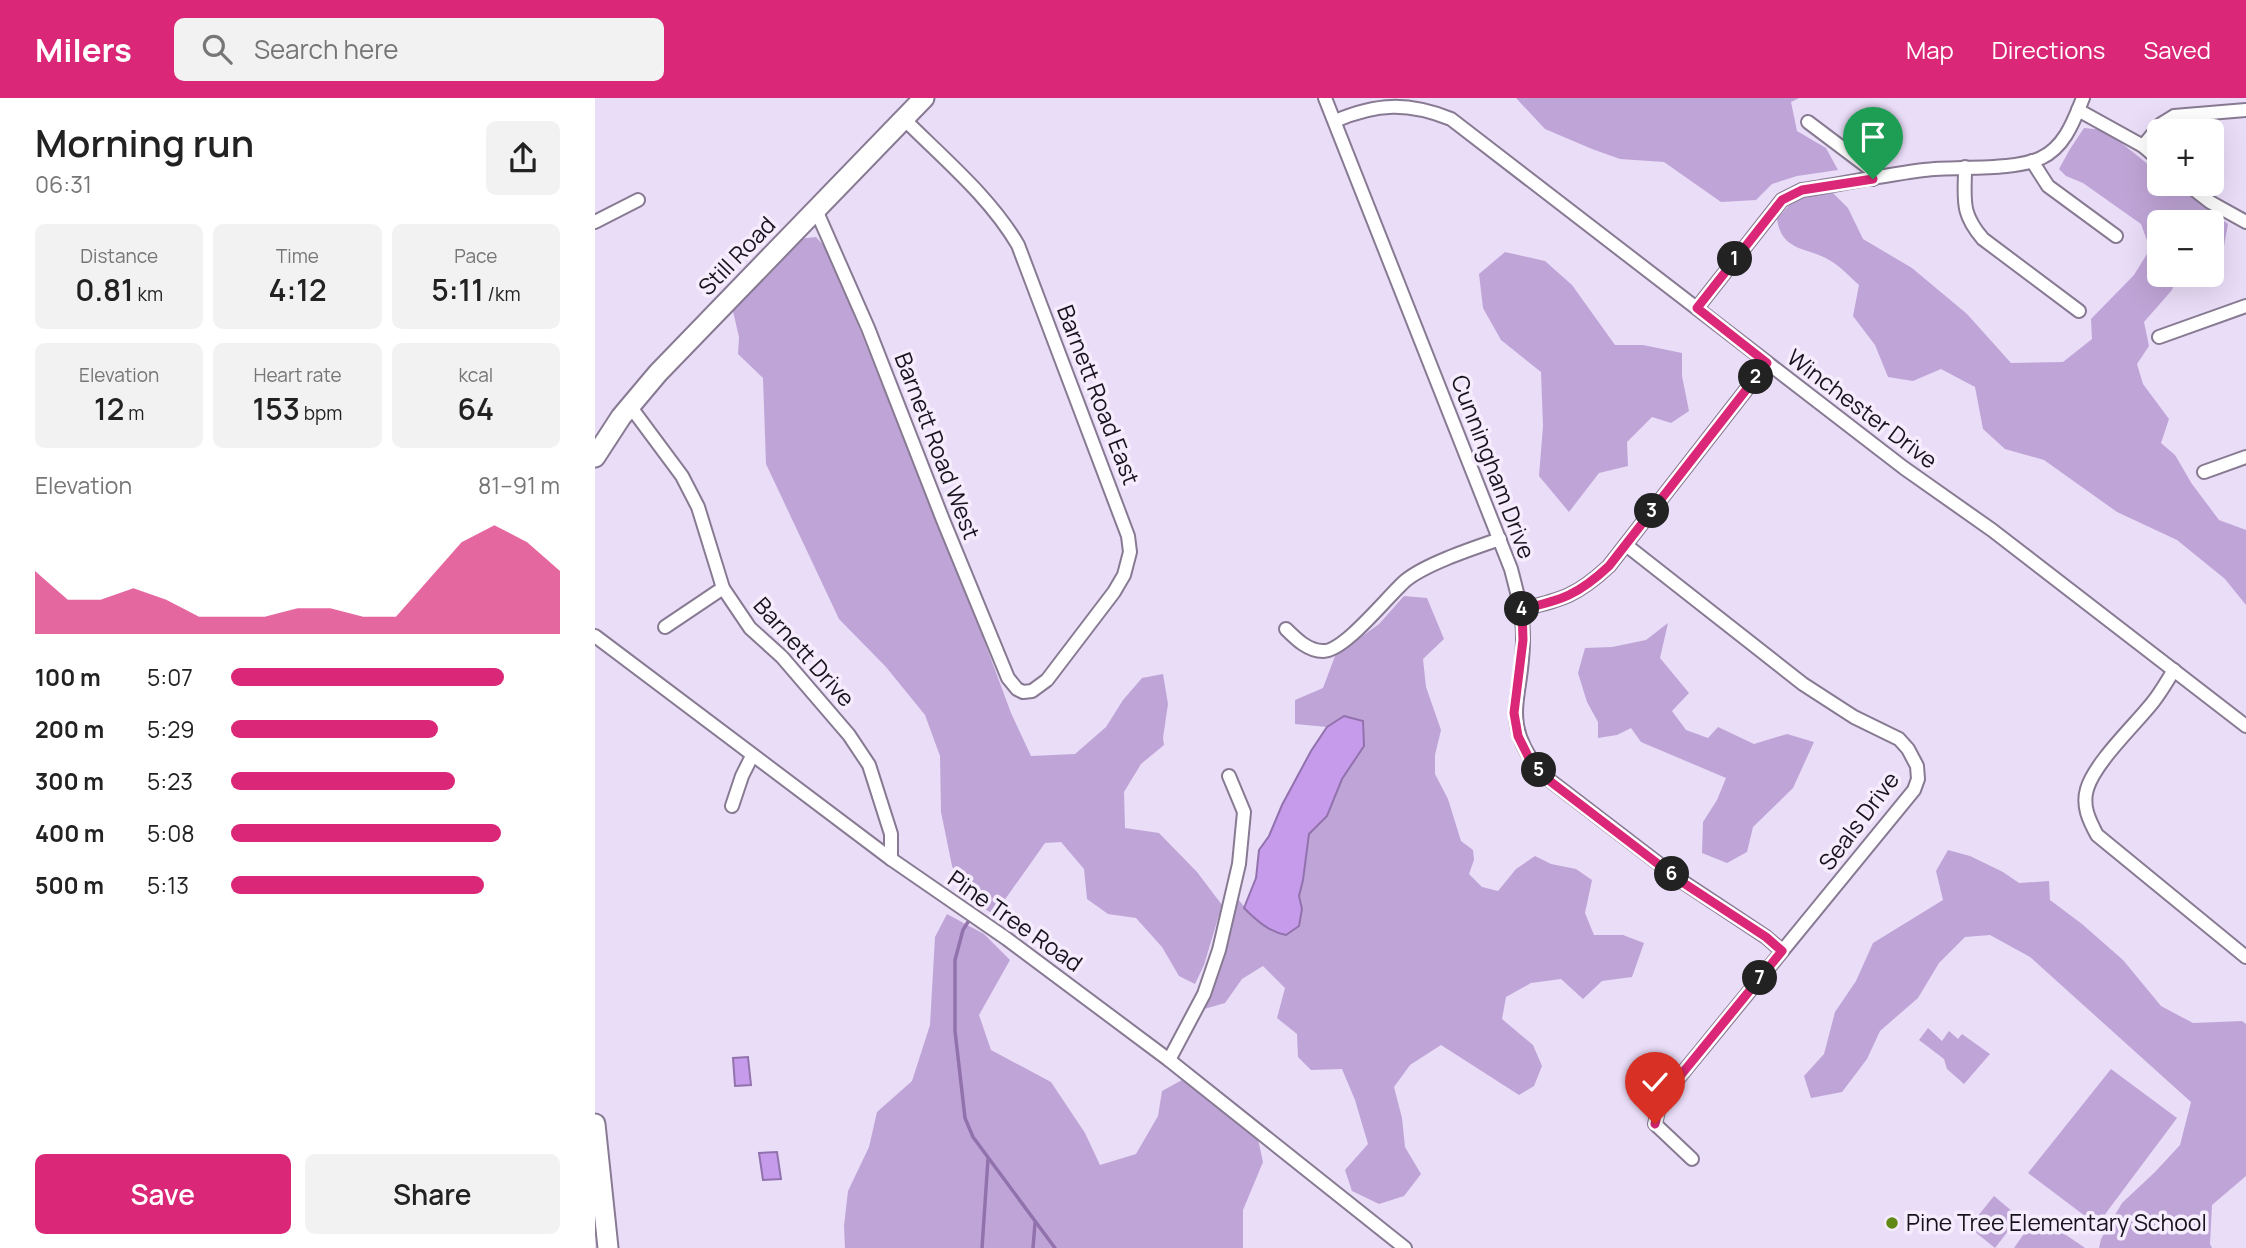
<!DOCTYPE html>
<meta charset="utf-8">
<style>
:root{--surface:#fff;--page:#f2f2f2;--text:#222;--muted:#767676;--accent:#db2777}
body{margin:0;font-family:Manrope,sans-serif;background:var(--page);color:var(--text);height:100vh;display:flex;flex-direction:column;font-size:26px;white-space:nowrap}
*{box-sizing:border-box;margin:0}
p{font-size:23px;color:var(--muted)}
.icon{flex:none;width:38px;height:38px;fill:none;stroke:currentColor;stroke-width:2;stroke-linecap:round;stroke-linejoin:round}
.map{position:relative;flex:1;overflow:hidden}
.drawer{display:flex;flex-direction:column;background:var(--surface);width:595px}
.drawer>*{flex:none}
.fabs{position:absolute;left:1552px;top:21px;display:grid;gap:14px}
.fabs a{display:grid;place-items:center;width:77px;height:77px;border-radius:10px;background:var(--surface);box-shadow:0 7px 28px #0002;font-size:35px}
.pin{position:absolute;display:grid;place-items:center;width:60px;height:60px;color:#fff;margin:-72px -30px;border-radius:50% 50% 50% 0;rotate:-45deg;box-shadow:0 0 7px #0007}
.pin .icon{rotate:45deg}
.km{position:absolute;width:35px;height:35px;margin:-18px;border-radius:50%;background:#222;color:#fff;font-size:19px;line-height:35px;text-align:center}
.round{display:grid;place-items:center;flex:none;width:74px;height:74px;border-radius:10px;background:var(--page)}
.headline{display:flex;align-items:center;justify-content:space-between;height:119px;padding:0 35px}
h1{font-size:38px;font-weight:600;line-height:52px}
.metrics{display:grid;grid-template-columns:repeat(3,1fr);gap:10px;height:119px;padding:7px 35px}
.metrics div{display:grid;align-content:center;border-radius:10px;background:var(--page);text-align:center}
.metrics b{font-size:30px;font-weight:600}
.metrics small{font-size:19px;font-weight:400}
.metrics p{font-size:19px}
.chart{height:196px;padding:14px 35px}
.chart p{display:flex;justify-content:space-between}
.chart svg{width:100%;height:126px;margin-top:7px;fill:var(--accent);opacity:.7}
.primary-button{display:flex;gap:14px;margin-top:auto;padding:14px 35px}
.primary-button a{flex:1;height:80px;border-radius:10px;background:var(--accent);color:#fff;font-size:28px;font-weight:600;line-height:80px;text-align:center}
.primary-button a+a{background:var(--page);color:var(--text)}
ul{padding:0 35px;list-style:none;font-size:23px}
li{display:grid;grid-template-columns:112px 84px 1fr;align-items:center;height:52px}
li i{height:18px;border-radius:9px;background:var(--accent)}
header{display:flex;align-items:center;gap:42px;box-sizing:border-box;height:98px;padding:0 35px;background:var(--accent);color:#fff}
header strong{font-size:33px}
nav{display:flex;gap:38px;margin-inline-start:auto;font-size:24px}
.search{width:490px;height:63px;background:var(--page);display:flex;align-items:center;gap:18px;box-sizing:border-box;padding:0 24px;border-radius:10px;color:var(--muted);font-size:26px}
main{display:flex;flex:1;min-height:0}
.map>svg:first-child{display:block}
.green{fill:#bfa5d7}
.water{fill:#c69beb;stroke:#9272ad;stroke-width:2}
.lines{fill:none;stroke-linecap:round;stroke-linejoin:round}
.stream{stroke:#9272ad;stroke-width:3.5}
.street-casing{stroke:#877a92;stroke-width:16}
.secondary-casing{stroke:#877a92;stroke-width:23}
.street{stroke:#fff;stroke-width:12}
.secondary{stroke:#fff;stroke-width:19}
.route-casing{stroke:#fff;stroke-width:14}
.route{stroke:#db2777;stroke-width:9}
.poi-dot{fill:#608916;stroke:#f5ecfd;stroke-width:2.5}
.labels{text-anchor:middle;stroke-width:7;stroke-linejoin:round;paint-order:stroke}
.street-label{font-size:23px;fill:#18131c;stroke:#f5ecfd}
.poi-label{font-size:23px;fill:#18131c;stroke:#f5ecfd;text-anchor:start}
</style>
<header>
<strong>Milers</strong>
<div class="search"><svg class="icon" aria-label="search" viewBox="0 0 24 24"><circle cx="10" cy="10" r="6"/><path d="M15 15l6 6"/></svg>Search here</div>
<nav><a>Map</a><a>Directions</a><a>Saved</a></nav>
</header>
<main>
<section class="drawer">
<div class="headline"><div><h1>Morning run</h1><p>06:31</p></div><a class="round"><svg class="icon" aria-label="share" viewBox="0 0 24 24"><path d="M12 15V3M7 8l5-5 5 5M5 13v7h14v-7"/></svg></a></div>
<div class="metrics">
<div><p>Distance</p><b>0.81<small> km</small></b></div>
<div><p>Time</p><b>4:12</b></div>
<div><p>Pace</p><b>5:11<small> /km</small></b></div>
</div>
<div class="metrics">
<div><p>Elevation</p><b>12<small> m</small></b></div>
<div><p>Heart rate</p><b>153<small> bpm</small></b></div>
<div><p>kcal</p><b>64</b></div>
</div>
<div class="chart"><p><span>Elevation</span>81–91 m</p>
<svg viewBox="0 0 160 44" preserveAspectRatio="none"><path d="M0 44V22L10 32L20 32L30 28L40 32L50 38L60 38L70 38L80 35L90 35L100 38L110 38L120 25L130 12L140 6L150 12L160 22V44z"/></svg>
</div>
<ul>
<li><b>100 m</b>5:07<i style="width:83%"></i></li>
<li><b>200 m</b>5:29<i style="width:63%"></i></li>
<li><b>300 m</b>5:23<i style="width:68%"></i></li>
<li><b>400 m</b>5:08<i style="width:82%"></i></li>
<li><b>500 m</b>5:13<i style="width:77%"></i></li>
</ul>
<div class="primary-button"><a>Save</a><a>Share</a></div>
</section>
<div class="map">
<svg width="1651" height="1150" viewBox="0 0 1651 1150">
<rect width="100%" height="100%" fill="#eaddf8"/>
<g class="green">
<polygon points="921,0 1204,0 1196,4 1202,33 1231,50 1243,72 1202,78 1177,86 1161,102 1126,104 1069,64 1025,61 997,51 950,31"/>
<path d="M1489 30 1510 32 1564 75V86H1579L1633 126 1629 148 1617 152V124H1564V177H1582L1577 192 1549 224 1554 248 1542 266 1548 286 1574 321 1566 345 1580 357 1597 386 1624 422 1651 432V507L1630 481 1582 442 1522 414 1449 362 1410 351 1388 331 1380 289 1346 271 1318 283 1293 279 1280 247 1258 218 1264 187C1256 180 1248 171 1239 165 1215 148 1187 156 1182 121L1203 97 1238 95 1253 110 1268 141 1317 170 1372 216 1416 265 1468 264 1497 241 1496 221 1539 177 1555 151 1546 126 1488 85 1471 78 1464 71 1475 51Z"/>
<polygon points="221,139 233,152 386,534 416,615 436,658 480,656 511,629 528,602 547,580 568,576 573,606 568,640 569,647 546,666 529,694 530,730 564,735 602,774 627,807 609,867 600,886 584,878 567,849 541,820 513,816 492,801 489,771 466,744 450,745 399,817 370,797 357,768 346,714 345,658 330,617 291,569 244,521 171,366 168,280 143,256 144,239 137,209 203,141"/>
<polygon points="910,154 950,163 977,187 1020,247 1048,247 1087,255 1087,278 1094,313 1076,325 1057,319 1032,344 1033,368 1004,375 974,414 944,378 948,328 946,274 906,242 888,210 884,176"/>
<path d="M809 498 832 500 849 541 828 561 831 589 846 632 840 657V676L853 701 866 743 878 752 879 762 874 776 887 789 903 793 921 771 940 758 956 766 981 771 997 782 990 815 999 837H1028L1049 845 1037 879 1007 883 988 901 966 881 936 885 911 899 907 921 938 947 947 968 939 988 924 997 846 947 815 967 799 989 807 1020 810 1049 826 1076 809 1098 784 1106 757 1093 750 1072 773 1046 760 1002 747 971 716 972 703 959 702 936 682 920 690 890 668 868 647 881 630 905 609 911 632 841 640 797C652 814 665 824 682 835L707 811 704 798 708 782 714 736 732 718 747 681 769 648 749 618 732 629 700 626V602L728 590 740 558 784 526Z"/>
<polygon points="1073,525 1065,560 1094,595 1077,613 1091,632 1113,640 1123,629 1159,646 1192,636 1219,644 1198,690 1158,729 1152,754 1132,765 1107,755 1108,724 1122,702 1131,680 1046,644 1036,630 1022,637 1003,640 1003,624 992,604 983,575 990,550 1017,549 1051,542"/>
<polygon points="1353,752 1375,758 1408,774 1424,785 1454,783 1455,802 1487,826 1528,862 1566,908 1598,925 1647,923 1651,926 1651,1078 1617,1107 1615,1146 1617,1150 1504,1150 1506,1141 1527,1105 1560,1074 1585,1047 1596,1004 1435,859 1395,837 1370,839 1344,865 1323,900 1285,933 1272,961 1247,994 1216,1000 1209,978 1229,956 1240,914 1261,883 1278,845 1348,802 1341,773"/>
<polygon points="352,816 389,836 415,862 384,917 396,952 456,984 490,1035 505,1067 541,1056 563,1018 567,993 587,982 663,1041 668,1064 648,1112 648,1150 250,1150 249,1128 253,1093 274,1049 282,1014 317,983 335,927 340,839"/>
<polygon points="1333,930 1347,943 1354,933 1363,941 1367,936 1395,956 1369,986 1352,971 1349,961 1324,942"/>
<polygon points="1516,971 1582,1020 1502,1127 1433,1075"/>
<polygon points="1399,1098 1424,1119 1400,1150 1374,1129"/>
<polygon points="1442,1117 1490,1150 1419,1150"/>
</g>
<g class="water">
<path d="M749 618 768 623 769 648 747 681 732 718 714 736 708 782 704 798 707 811 704 828 691 837C674 834 661 822 649 810L661 780 664 752 674 738 687 707 716 653 732 629Z"/>
<polygon points="153,959 156,987 140,988 138,960"/>
<polygon points="182,1054 186,1081 168,1082 164,1055"/>
</g>
<g class="lines">
<g class="stream">
<polyline points="373,824 368,832 360,862 360,933 370,1020 378,1039 460,1150"/>
<polyline points="387,1150 393,1061"/>
<polyline points="438,1150 440,1125"/>
</g>
<g class="street-casing">
<g id="street">
<path d="M730 0 916 471C922 494 928 515 928 539 929 601 902 622 948 677L1085 782 1171 839 1187 853"/>
<polyline points="1483,12 1548,48 1564,62"/>
<path d="M740 23C782 5 813 4 856 21L1309 370 1397 432 1651 628"/>
<polyline points="1213,24 1274,70 1277,74 1278,81"/>
<polyline points="1548,48 1566,26 1579,18 1651,12"/>
<polyline points="1437,63 1453,88 1521,138"/>
<path d="M1370 69C1370 102 1365 114 1388 141L1484 213"/>
<polyline points="1592,86 1615,104 1651,124"/>
<path d="M221 112 273 230 348 422 413 580 422 591 428 594 437 593 452 582 519 494 529 477 535 454 533 438 423 147C395 99 349 61 309 21"/>
<polyline points="0,124 43,102"/>
<path d="M1102 210 1187 102 1207 92C1248 86 1288 77 1329 72 1361 68 1420 73 1446 60 1470 49 1479 22 1488 0"/>
<polyline points="1564,239 1651,208"/>
<polyline points="35,308 87,378 103,409 128,490 155,530 187,559 254,637 274,667 296,736 296,761"/>
<polyline points="1609,374 1651,359"/>
<polyline points="1031,447 1208,586 1259,619 1304,641 1313,651 1322,668 1323,681 1319,692 1072,994 1064,1009 1060,1026 1097,1061"/>
<path d="M927 511C967 502 983 497 1014 468L1172 265"/>
<polyline points="70,529 128,490"/>
<path d="M691 531C701 541 713 553 728 553 749 554 793 498 810 483 830 466 879 450 905 441"/>
<polyline points="0,538 296,761 412,841 574,962 810,1150"/>
<path d="M1579 572C1572 583 1566 594 1558 604 1540 627 1500 664 1492 691 1487 708 1494 722 1502 737L1651 859"/>
<polyline points="137,708 147,678 157,658"/>
<polyline points="574,962 609,896 624,852 644,766 649,714 634,678"/>
</g>
</g>
<g class="secondary-casing">
<g id="secondary">
<polyline points="0,359 26,319 63,275 329,0"/>
<polyline points="0,1026 13,1150"/>
</g>
</g>
<use href="#street" class="street"/>
<use href="#secondary" class="secondary"/>
</g>
<g class="lines">
<g class="route-casing">
<path id="route" d="M1060 1026 1064 1009 1072 994 1187 853 1171 839 1084 782 947 677 934 660 923 638 919 615 928 542 927 511C967 502 983 497 1014 468L1172 265 1102 210 1187 102 1207 92 1278 81"/>
</g>
<use href="#route" class="route"/>
</g>
<circle class="poi-dot" cx="1297" cy="1125" r="7"/>
<g class="labels">
<g class="street-label">
<text transform="translate(142 158) rotate(-46)" y="8">Still Road</text>
<text transform="translate(503 297) rotate(69)" y="8">Barnett Road East</text>
<text transform="translate(1267 311) rotate(37)" y="8">Winchester Drive</text>
<text transform="translate(342 348) rotate(69)" y="8">Barnett Road West</text>
<text transform="translate(898 369) rotate(69)" y="8">Cunningham Drive</text>
<text transform="translate(209 554) rotate(48)" y="8">Barnett Drive</text>
<text transform="translate(1264 723) rotate(-53)" y="8">Seals Drive</text>
<text transform="translate(420 823) rotate(35)" y="8">Pine Tree Road</text>
</g>
<g class="poi-label">
<text x="1311" y="1133">Pine Tree Elementary School</text>
</g>
</g>
</svg>
<div class="fabs">
<a>+</a>
<a>−</a>
</div>
<div class="pin" style="left:1278px;top:81px;background:#1e9e55"><svg class="icon" aria-label="arrive" viewBox="0 0 24 24"><path d="M6 21V4h12l-3 4 3 4H6"/></svg></div>
<div class="pin" style="left:1060px;top:1026px;background:#d93025"><svg class="icon" aria-label="check" viewBox="0 0 24 24"><path d="M5 12l5 5 9-10"/></svg></div>
<b class="km" style="left:1140px;top:161px">1</b>
<b class="km" style="left:1161px;top:279px">2</b>
<b class="km" style="left:1057px;top:413px">3</b>
<b class="km" style="left:927px;top:511px">4</b>
<b class="km" style="left:944px;top:672px">5</b>
<b class="km" style="left:1077px;top:776px">6</b>
<b class="km" style="left:1165px;top:880px">7</b>
</div>
</main>
